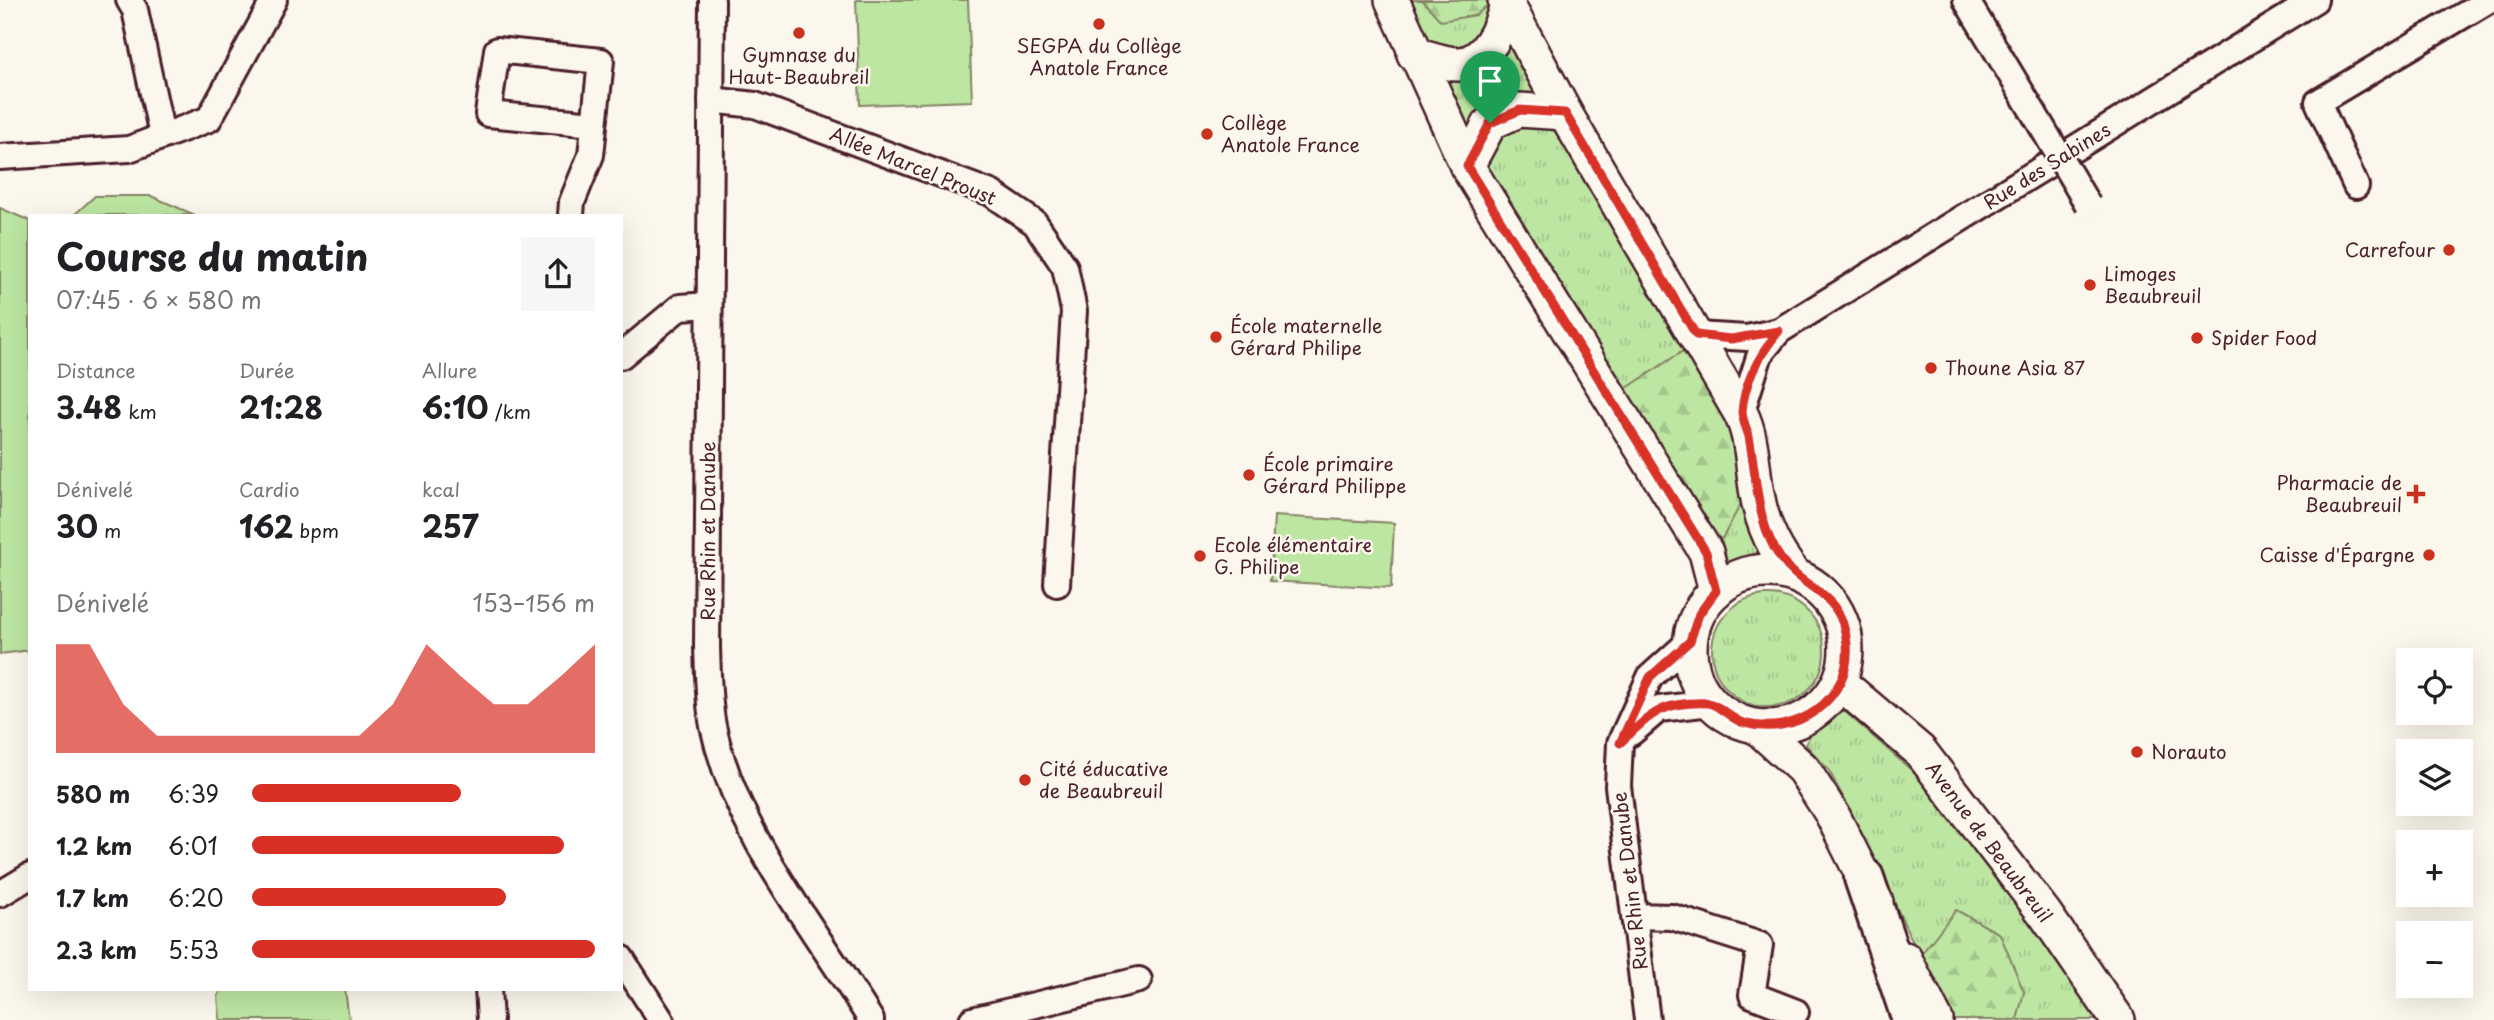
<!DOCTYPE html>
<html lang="fr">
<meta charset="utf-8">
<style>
:root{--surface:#fff;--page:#f6f6f6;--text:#202124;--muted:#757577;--accent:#d93025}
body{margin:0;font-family:"Playpen Sans",sans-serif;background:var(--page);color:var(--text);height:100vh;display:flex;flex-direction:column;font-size:26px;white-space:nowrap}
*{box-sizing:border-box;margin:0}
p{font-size:23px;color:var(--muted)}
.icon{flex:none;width:38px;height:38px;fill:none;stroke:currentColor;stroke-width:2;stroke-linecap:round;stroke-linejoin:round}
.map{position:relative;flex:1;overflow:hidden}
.sheet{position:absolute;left:28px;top:214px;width:595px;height:777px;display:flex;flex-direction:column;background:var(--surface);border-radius:0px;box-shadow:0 7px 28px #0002}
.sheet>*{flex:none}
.buttons{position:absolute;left:2396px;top:648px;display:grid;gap:14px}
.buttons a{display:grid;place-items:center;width:77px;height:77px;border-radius:0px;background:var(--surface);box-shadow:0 7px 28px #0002;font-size:35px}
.pin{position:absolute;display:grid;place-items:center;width:60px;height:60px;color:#fff;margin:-72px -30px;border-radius:50% 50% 50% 0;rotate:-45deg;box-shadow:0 0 7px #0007}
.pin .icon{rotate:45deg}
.round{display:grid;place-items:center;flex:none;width:74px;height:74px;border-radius:0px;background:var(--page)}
.headline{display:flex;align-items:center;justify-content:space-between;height:119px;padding:0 28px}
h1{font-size:38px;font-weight:700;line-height:52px}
.metrics{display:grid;grid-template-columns:repeat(3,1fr);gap:10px;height:119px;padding:7px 28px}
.metrics div{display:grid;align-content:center}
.metrics b{font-size:30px;font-weight:700}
.metrics small{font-size:19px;font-weight:400}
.metrics p{font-size:19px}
.chart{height:196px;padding:14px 28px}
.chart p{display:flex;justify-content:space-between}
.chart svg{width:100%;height:126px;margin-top:7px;fill:var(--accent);opacity:.7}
ul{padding:0 28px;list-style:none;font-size:23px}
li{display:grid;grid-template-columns:112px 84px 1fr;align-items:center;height:52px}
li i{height:18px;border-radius:9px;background:var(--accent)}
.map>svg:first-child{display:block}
.grass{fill:url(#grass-tufts);stroke:#848266;stroke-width:2}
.forest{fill:url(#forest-firs);stroke:#848266;stroke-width:2}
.garden{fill:#bde6a2;stroke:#848266;stroke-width:2}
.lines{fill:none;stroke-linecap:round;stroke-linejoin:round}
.street-casing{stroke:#4a1f2b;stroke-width:30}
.secondary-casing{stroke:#4a1f2b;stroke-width:38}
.highway-casing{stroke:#4a1f2b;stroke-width:44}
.street{stroke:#fbf7ec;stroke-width:24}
.secondary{stroke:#fbf7ec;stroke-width:33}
.highway{stroke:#fbf7ec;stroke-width:38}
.street-bridge-casing{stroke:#4a1f2b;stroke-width:30;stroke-linecap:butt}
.street-bridge{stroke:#fbf7ec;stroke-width:24}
.route-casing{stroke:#fff;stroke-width:14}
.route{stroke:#d93025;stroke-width:9}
.poi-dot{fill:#c8321e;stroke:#fbf7ec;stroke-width:2.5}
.labels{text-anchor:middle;stroke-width:5;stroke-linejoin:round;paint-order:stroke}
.poi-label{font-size:19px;fill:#4a1f2b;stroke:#fbf7ec;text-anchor:start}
.street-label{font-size:19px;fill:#4a1f2b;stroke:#fbf7ec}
</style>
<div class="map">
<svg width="2494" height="1020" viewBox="0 0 2494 1020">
<defs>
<pattern id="grass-tufts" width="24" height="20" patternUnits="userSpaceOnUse" patternTransform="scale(1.75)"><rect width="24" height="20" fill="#bde6a2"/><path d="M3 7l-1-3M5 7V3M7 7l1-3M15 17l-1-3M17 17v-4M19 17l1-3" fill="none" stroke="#a4c58c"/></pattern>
<pattern id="forest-firs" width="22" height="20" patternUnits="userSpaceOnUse" patternTransform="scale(1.75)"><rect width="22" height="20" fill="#bde6a2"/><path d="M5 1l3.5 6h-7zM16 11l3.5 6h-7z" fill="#a4c58c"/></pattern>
</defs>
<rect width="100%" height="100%" fill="#fbf7ec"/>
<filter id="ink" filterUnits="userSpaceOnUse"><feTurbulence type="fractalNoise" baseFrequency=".0143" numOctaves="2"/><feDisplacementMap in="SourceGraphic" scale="14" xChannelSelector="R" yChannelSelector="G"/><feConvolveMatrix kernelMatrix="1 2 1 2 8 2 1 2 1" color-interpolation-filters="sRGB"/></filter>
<g filter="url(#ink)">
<g class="grass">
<polygon points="1407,0 1490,0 1495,11 1472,51 1428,44"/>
<polygon points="1510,29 1544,102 1468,144 1432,65"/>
<polygon points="1515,121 1549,123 1565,139 1708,379 1760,554 1727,565 1486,168 1490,148"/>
<circle cx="1768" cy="651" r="56"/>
<polygon points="1842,709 1935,791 2104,1020 1950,1020 1849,808 1828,769 1806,745 1810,735"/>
</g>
<g class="forest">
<polygon points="1422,0 1490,0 1491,2 1476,15 1441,21"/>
<polygon points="1689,347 1736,433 1745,496 1722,539 1709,534 1621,392"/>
<polygon points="1956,910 2000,934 2024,992 2017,1020 1950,1020 1919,957"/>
</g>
<g class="garden">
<polygon points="856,0 968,0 972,101 860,105"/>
<polygon points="95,196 151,196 195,215 74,215"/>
<polygon points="0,208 30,221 30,650 0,654"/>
<polygon points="1274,516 1394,523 1391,588 1270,581"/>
<polygon points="222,989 345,989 349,1020 220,1020 218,996"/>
</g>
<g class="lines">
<g class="street-casing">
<g id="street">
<polyline points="129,0 135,10 162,135"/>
<path d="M712 0 707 647C708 673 708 700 713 726 737 837 813 925 871 1020"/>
<polyline points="1966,0 2035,115"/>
<polyline points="711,100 755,105 991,193 1035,223 1065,267 1074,311 1057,584"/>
<polyline points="0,157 129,149 209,119 274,0"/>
<polyline points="2356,186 2318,102 2489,0"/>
<polyline points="571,215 572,202 591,155 601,61 497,50 488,114 594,124"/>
<polyline points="1696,335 1747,338 1779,331"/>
<polyline points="621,356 680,307 709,305"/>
<polyline points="1741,414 1760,354 1779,331 2315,0"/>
<polyline points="1631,733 1659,709 1711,703"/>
<polyline points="0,894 30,876"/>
<polyline points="1634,916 1672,917 1760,945 1752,995 1796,1012"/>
<polyline points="621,958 661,1020"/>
<polyline points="488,989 490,1020"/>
<polyline points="972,1020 1139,980"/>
<polyline points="1647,1020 1618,786 1620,743 1650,677 1690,641"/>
</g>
</g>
<g class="secondary-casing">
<g id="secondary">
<polyline points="1392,0 1467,166 1706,552 1716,591"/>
<path d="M1505 0 1565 113 1741 414C1753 439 1752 467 1757 494 1762 523 1775 551 1793 573"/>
<path d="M1414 54C1428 57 1444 64 1458 64 1487 64 1502 26 1507 3"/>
<polyline points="1467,166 1490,123 1519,110 1565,113"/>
<circle cx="1768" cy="649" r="78"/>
<polyline points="1840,683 1920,751 2045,914 2118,1020"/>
<polyline points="1757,727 1803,769 1832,814 1876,902"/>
<polyline points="1905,959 1936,1020"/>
</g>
</g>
<g class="highway-casing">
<polyline id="highway" points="1864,878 1912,1020"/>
</g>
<use href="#street" class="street"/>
<use href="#secondary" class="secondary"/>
<use href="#highway" class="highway"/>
<g class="street-bridge-casing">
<polyline id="street-bridge" points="2035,115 2088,205"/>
</g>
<use href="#street-bridge" class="street-bridge"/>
</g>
</g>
<g class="lines" filter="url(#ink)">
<g class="route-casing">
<path id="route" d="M1520 110 1565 113 1696 335 1731 339 1779 331C1760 354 1744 381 1742 412 1742 419 1747 429 1749 437 1757 477 1756 524 1781 559 1806 593 1842 590 1847 644 1852 700 1795 738 1744 723 1731 720 1719 704 1708 703 1662 701 1651 714 1620 743L1650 677 1690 641 1699 614 1716 591 1706 552 1467 166 1490 123Z"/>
</g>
<use href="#route" class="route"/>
</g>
<g class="poi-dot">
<circle cx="1099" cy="24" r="7"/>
<circle cx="799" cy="33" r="7"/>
<circle cx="1207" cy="134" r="7"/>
<circle cx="2449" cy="250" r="7"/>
<circle cx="2090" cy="285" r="7"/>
<circle cx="1216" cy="337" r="7"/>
<circle cx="2197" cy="338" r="7"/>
<circle cx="1931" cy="368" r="7"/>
<circle cx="1249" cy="475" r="7"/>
<path d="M2412.5 483.5h7v7h7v7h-7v7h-7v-7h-7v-7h7z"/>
<circle cx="2429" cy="555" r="7"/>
<circle cx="1200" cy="556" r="7"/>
<circle cx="2137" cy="752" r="7"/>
<circle cx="1025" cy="780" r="7"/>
</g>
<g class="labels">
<g class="poi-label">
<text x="1099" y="53" text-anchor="middle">SEGPA du Collège<tspan x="1099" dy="22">Anatole France</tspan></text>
<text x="799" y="62" text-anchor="middle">Gymnase du<tspan x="799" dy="22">Haut-Beaubreil</tspan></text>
<text x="1221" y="130">Collège<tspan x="1221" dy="22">Anatole France</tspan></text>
<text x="2435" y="257" text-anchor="end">Carrefour</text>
<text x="2104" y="281">Limoges<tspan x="2104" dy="22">Beaubreuil</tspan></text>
<text x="1230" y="333">École maternelle<tspan x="1230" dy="22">Gérard Philipe</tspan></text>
<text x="2211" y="345">Spider Food</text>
<text x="1945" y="375">Thoune Asia 87</text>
<text x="1263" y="471">École primaire<tspan x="1263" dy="22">Gérard Philippe</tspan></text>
<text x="2402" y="490" text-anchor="end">Pharmacie de<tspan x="2402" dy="22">Beaubreuil</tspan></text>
<text x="1214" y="552">Ecole élémentaire<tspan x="1214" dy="22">G. Philipe</tspan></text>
<text x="2415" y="562" text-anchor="end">Caisse d'Épargne</text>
<text x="2151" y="759">Norauto</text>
<text x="1039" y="776">Cité éducative<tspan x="1039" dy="22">de Beaubreuil</tspan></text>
</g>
<g class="street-label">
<text transform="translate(913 166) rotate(22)" y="7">Allée Marcel Proust</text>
<text transform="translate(2047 166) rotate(-32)" y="7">Rue des Sabines</text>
<text transform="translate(708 531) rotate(-90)" y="7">Rue Rhin et Danube</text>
<text transform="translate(1989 842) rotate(53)" y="7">Avenue de Beaubreuil</text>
<text transform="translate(1630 881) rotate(-97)" y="7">Rue Rhin et Danube</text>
</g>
</g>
</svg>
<div class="buttons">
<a><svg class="icon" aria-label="locate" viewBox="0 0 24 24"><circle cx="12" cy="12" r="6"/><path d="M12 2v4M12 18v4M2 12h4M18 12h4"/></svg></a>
<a><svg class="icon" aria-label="layers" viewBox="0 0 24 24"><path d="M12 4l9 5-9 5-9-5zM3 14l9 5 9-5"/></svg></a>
<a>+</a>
<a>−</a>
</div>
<div class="pin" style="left:1490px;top:123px;background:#1e9e55"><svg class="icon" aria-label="arrive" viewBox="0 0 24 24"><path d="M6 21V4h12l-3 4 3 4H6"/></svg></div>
<section class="sheet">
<div class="headline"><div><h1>Course du matin</h1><p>07:45 · 6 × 580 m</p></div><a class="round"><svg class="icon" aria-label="share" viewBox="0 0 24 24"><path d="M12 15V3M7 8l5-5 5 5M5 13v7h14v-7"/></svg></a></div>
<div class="metrics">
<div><p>Distance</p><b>3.48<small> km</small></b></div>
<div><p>Durée</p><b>21:28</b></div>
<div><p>Allure</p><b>6:10<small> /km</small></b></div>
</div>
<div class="metrics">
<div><p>Dénivelé</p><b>30<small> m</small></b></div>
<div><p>Cardio</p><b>162<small> bpm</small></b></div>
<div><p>kcal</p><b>257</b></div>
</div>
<div class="chart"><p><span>Dénivelé</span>153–156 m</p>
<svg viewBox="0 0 160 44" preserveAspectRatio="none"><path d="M0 44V6L10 6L20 27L30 38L40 38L50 38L60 38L70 38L80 38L90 38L100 27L110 6L120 17L130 27L140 27L150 17L160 6V44z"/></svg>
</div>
<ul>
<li><b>580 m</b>6:39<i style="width:61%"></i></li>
<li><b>1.2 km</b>6:01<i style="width:91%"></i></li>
<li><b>1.7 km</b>6:20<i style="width:74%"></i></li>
<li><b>2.3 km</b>5:53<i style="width:100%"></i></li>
</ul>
</section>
</div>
